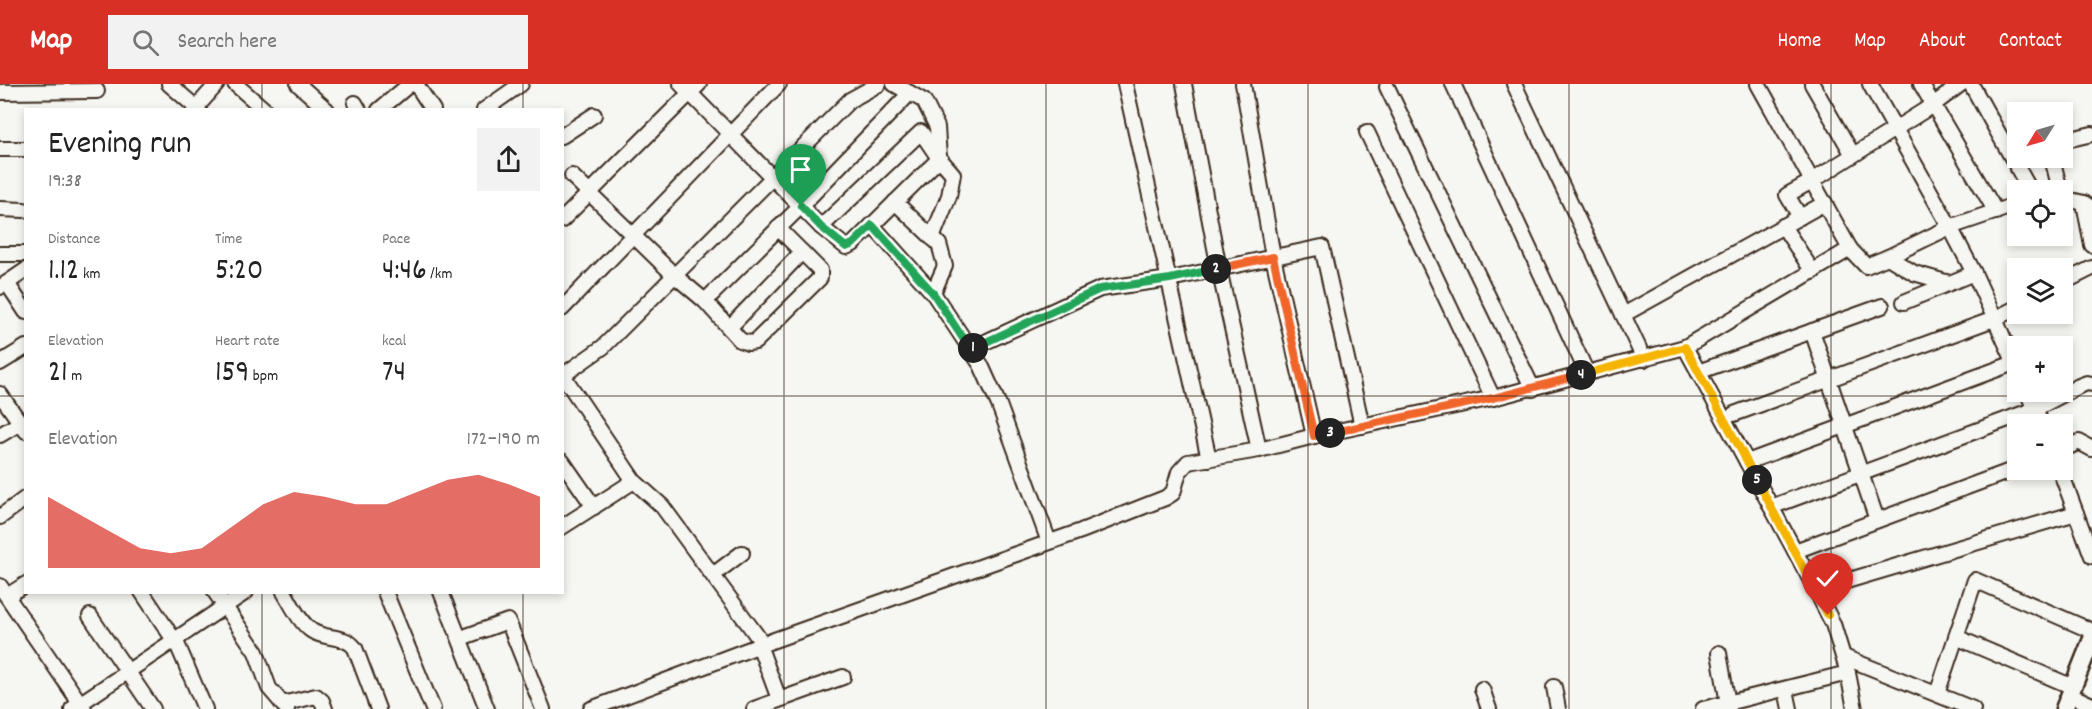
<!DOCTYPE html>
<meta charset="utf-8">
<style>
:root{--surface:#fff;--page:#f2f2f2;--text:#222;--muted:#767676;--accent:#d93025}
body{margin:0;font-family:Dekko,sans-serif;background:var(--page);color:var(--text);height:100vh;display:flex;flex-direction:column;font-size:22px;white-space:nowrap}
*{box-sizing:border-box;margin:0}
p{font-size:20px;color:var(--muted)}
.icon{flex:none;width:33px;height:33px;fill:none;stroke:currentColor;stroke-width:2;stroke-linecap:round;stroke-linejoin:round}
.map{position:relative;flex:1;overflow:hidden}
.drawer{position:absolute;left:24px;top:24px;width:540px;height:486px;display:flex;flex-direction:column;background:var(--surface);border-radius:0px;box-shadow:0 3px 9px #0003}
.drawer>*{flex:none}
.needle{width:39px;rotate:233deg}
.tools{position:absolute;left:2007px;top:18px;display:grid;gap:12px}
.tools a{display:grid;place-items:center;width:66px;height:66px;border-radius:0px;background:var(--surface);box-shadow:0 3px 9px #0003;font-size:30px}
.pin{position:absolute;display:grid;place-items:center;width:51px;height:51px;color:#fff;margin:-62px -26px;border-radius:50% 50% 50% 0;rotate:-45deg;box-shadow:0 0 6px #0007}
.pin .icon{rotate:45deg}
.km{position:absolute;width:30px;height:30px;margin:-15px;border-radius:50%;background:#222;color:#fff;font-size:16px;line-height:30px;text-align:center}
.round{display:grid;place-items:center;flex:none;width:63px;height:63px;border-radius:0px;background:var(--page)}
.summary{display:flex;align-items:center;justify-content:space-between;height:102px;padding:0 24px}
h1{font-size:33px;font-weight:600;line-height:45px}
.metrics{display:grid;grid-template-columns:repeat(3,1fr);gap:9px;height:102px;padding:6px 24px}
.metrics div{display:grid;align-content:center}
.metrics b{font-size:30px;font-weight:600}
.metrics small{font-size:16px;font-weight:400}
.metrics p{font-size:16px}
.chart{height:168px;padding:12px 24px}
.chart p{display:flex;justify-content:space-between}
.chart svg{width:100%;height:108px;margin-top:6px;fill:var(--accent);opacity:.7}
header{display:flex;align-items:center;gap:36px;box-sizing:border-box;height:84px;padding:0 30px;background:var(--accent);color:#fff}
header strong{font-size:28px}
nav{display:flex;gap:33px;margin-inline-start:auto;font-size:21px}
.search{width:420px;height:54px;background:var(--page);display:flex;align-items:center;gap:15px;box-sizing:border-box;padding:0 21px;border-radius:0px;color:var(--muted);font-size:22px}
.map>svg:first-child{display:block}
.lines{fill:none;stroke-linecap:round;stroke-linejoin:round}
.minor-casing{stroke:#3b2a1e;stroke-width:18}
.major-casing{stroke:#3b2a1e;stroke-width:21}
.minor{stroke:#f6f6f2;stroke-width:14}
.major{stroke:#f6f6f2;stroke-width:16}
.split-1-casing{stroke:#fff;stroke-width:12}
.split-2-casing{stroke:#fff;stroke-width:12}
.split-3-casing{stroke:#fff;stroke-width:12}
.split-4-casing{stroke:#fff;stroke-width:12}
.split-5-casing{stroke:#fff;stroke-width:12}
.split-6-casing{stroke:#fff;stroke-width:12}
.split-1{stroke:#22a559;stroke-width:8}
.split-2{stroke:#22a559;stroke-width:8}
.split-3{stroke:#f0652b;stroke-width:8}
.split-4{stroke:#f0652b;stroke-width:8}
.split-5{stroke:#f5b400;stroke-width:8}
.split-6{stroke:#f5b400;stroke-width:8}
.grid{fill:none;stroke:#3b2a1e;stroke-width:1.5;stroke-opacity:0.55}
</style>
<header>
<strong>Map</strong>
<div class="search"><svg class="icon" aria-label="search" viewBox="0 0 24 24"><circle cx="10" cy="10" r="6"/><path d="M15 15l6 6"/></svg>Search here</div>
<nav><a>Home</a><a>Map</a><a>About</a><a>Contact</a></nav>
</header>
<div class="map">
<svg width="2092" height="625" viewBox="0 0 2092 625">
<rect width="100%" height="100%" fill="#f6f6f2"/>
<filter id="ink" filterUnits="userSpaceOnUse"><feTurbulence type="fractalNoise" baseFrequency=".0167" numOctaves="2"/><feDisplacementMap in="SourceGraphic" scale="12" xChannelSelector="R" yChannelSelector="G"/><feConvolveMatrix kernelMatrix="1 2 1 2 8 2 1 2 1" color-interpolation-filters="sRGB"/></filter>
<g filter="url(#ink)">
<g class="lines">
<g class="minor-casing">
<g id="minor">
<polyline points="169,0 199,26"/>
<polyline points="235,0 265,26"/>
<polyline points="298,0 327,26"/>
<polyline points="416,0 433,26"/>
<polyline points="681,0 821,143 846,163 853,160 940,74"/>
<polyline points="894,0 924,17 937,43 939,74 953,90 949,112 932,154"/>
<polyline points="1125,0 1209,375"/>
<polyline points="1184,0 1219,185 1259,366"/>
<polyline points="1243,0 1273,173 1314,352"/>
<polyline points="1453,0 1587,289"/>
<polyline points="1514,0 1644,275"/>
<polyline points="1758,0 1812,97 1787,111 1800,133"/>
<polyline points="1812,0 1853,71"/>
<polyline points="1870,0 1950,143 1974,189 2018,286"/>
<polyline points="1921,0 1996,128"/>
<polyline points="1971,0 2030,106"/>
<polyline points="1387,3 1533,305"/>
<polyline points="0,8 97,7"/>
<polyline points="355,19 359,26"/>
<polyline points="194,26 217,0"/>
<polyline points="379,26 410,0"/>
<polyline points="484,26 521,0"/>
<polyline points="1367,48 1493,314"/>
<polyline points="562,52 594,31"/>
<polyline points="2062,57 2092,50"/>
<polyline points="0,65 26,65"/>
<polyline points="2052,74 2060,106"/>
<polyline points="572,92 674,191 705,217 740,256 748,259 755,258 820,194 820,186 778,144"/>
<polyline points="2062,114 2084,119 2090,123"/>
<polyline points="895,118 939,160 945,182 933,209 981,281 999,321 1049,458"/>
<polyline points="2084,119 2092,161"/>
<polyline points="0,125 24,126"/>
<polyline points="562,136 699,0"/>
<polyline points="872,141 933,209"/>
<polyline points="1783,142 1813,188"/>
<polyline points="821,143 921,48 938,73"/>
<polyline points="1850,165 1866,182 1888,173 1950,143 2018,120"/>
<polyline points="0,170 26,170"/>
<polyline points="1888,173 1914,189 1949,199"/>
<polyline points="7,199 26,186"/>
<polyline points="2062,199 2092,184"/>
<polyline points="0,203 7,199 26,228"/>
<polyline points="705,217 801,122 910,9"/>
<polyline points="1904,218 1974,189"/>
<polyline points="562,225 779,0"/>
<polyline points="1623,231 1825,119"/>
<polyline points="729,244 802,168"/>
<polyline points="1812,247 1877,436"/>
<polyline points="1685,263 1816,506 1833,540 1848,589 1703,625"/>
<polyline points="970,265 1100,205 1170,195 1322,163 1362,342"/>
<polyline points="0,279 26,263"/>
<polyline points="1698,288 1882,222"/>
<polyline points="562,290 634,397 662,422 763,560"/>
<polyline points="562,292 603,263 850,16 879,0"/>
<polyline points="2027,308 2042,340"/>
<polyline points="0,310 26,347"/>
<polyline points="1734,330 1994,235 2018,223"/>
<polyline points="0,351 20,339"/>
<polyline points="2062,366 2079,358 2092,365"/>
<polyline points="562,377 594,423"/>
<polyline points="1747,378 2014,279"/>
<polyline points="2060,386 2092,472"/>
<polyline points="1771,423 2035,325 2079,302 2087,299 2092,300"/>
<polyline points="0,433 26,414"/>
<polyline points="562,443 634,397"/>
<polyline points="1795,467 2018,384"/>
<polyline points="713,491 742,469"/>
<polyline points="0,502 84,625"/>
<polyline points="1816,506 2076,429"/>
<polyline points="142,508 178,562 205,625"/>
<polyline points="215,508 256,568 269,604 287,625"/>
<path d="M284 508C292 521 300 539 312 547 326 556 344 550 355 564L378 625"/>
<polyline points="385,508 433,625"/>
<polyline points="441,508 487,625"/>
<polyline points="7,512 26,500"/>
<polyline points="90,532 153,625"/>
<polyline points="1956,553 2073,603"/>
<polyline points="461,554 508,537 543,625"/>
<polyline points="759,561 779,615"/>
<polyline points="1719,569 1729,625"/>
<polyline points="1844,573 1973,625"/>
<polyline points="1848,589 1855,625"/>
<polyline points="1554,603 1558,625"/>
<polyline points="1482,605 1489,625"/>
<polyline points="1786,606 1790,625"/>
<polyline points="1937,610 1975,496 2092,547"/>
<polyline points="2079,615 2092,621"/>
<polyline points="282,620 316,612 322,617 325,625"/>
<polyline points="72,625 246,508"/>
<polyline points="591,625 763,560 1081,447 1165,414 1173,409 1179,388 1188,378 1259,366 1314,352 1493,314 1685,263 1850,165 1812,97 1933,21 1961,0"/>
<polyline points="754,625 843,593"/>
</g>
</g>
<g class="major-casing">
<polyline id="major" points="2064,625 2092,555"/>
</g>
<use href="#minor" class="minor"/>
<use href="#major" class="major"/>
</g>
</g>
<g class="lines" filter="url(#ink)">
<g class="split-1-casing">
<polyline id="split-1" points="801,122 821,143 846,163 853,160 872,141 933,209 970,265 973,264"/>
</g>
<g class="split-2-casing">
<polyline id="split-2" points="973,264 1100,205 1170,195 1216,185"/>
</g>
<g class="split-3-casing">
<polyline id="split-3" points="1216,185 1273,173 1314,352 1330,349"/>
</g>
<g class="split-4-casing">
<polyline id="split-4" points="1330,349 1493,314 1581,291"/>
</g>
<g class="split-5-casing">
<polyline id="split-5" points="1581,291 1685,263 1757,396"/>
</g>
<g class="split-6-casing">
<polyline id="split-6" points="1757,396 1828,531"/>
</g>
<use href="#split-1" class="split-1"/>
<use href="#split-2" class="split-2"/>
<use href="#split-3" class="split-3"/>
<use href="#split-4" class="split-4"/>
<use href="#split-5" class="split-5"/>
<use href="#split-6" class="split-6"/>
</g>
<path class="grid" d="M262 0V26M523 0V26M784 0V625M1046 0V625M1308 0V625M1569 0V625M1831 0V625M0 312H26M562 312H2092M262 508V625M523 508V625"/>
</svg>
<div class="tools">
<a><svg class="needle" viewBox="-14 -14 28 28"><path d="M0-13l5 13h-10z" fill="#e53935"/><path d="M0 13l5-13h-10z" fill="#767676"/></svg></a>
<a><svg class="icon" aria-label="locate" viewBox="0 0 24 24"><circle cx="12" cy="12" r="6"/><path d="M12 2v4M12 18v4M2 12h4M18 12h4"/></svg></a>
<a><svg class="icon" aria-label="layers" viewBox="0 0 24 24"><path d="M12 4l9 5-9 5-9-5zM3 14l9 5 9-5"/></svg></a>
<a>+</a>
<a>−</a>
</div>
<div class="pin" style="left:801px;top:122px;background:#1e9e55"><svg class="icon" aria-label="arrive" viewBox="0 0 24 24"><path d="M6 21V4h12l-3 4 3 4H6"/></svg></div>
<div class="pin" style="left:1828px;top:531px;background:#d93025"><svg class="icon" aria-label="check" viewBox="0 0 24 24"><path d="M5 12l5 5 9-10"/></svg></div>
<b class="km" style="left:973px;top:264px">1</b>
<b class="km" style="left:1216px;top:185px">2</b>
<b class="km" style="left:1330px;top:349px">3</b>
<b class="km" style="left:1581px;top:291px">4</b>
<b class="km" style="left:1757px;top:396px">5</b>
<section class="drawer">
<div class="summary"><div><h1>Evening run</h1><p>19:38</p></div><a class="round"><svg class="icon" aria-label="share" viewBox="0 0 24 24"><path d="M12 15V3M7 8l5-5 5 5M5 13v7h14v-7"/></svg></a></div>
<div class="metrics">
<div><p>Distance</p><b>1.12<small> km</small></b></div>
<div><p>Time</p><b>5:20</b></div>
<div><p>Pace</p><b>4:46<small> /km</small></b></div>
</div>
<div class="metrics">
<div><p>Elevation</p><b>21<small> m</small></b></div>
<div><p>Heart rate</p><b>159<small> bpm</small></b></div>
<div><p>kcal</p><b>74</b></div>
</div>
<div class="chart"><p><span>Elevation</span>172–190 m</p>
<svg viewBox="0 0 160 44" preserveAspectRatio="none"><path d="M0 44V15L10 22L20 29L30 36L40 38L50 36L60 27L70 18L80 13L90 15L100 18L110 18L120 13L130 8L140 6L150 10L160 15V44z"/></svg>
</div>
</section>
</div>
